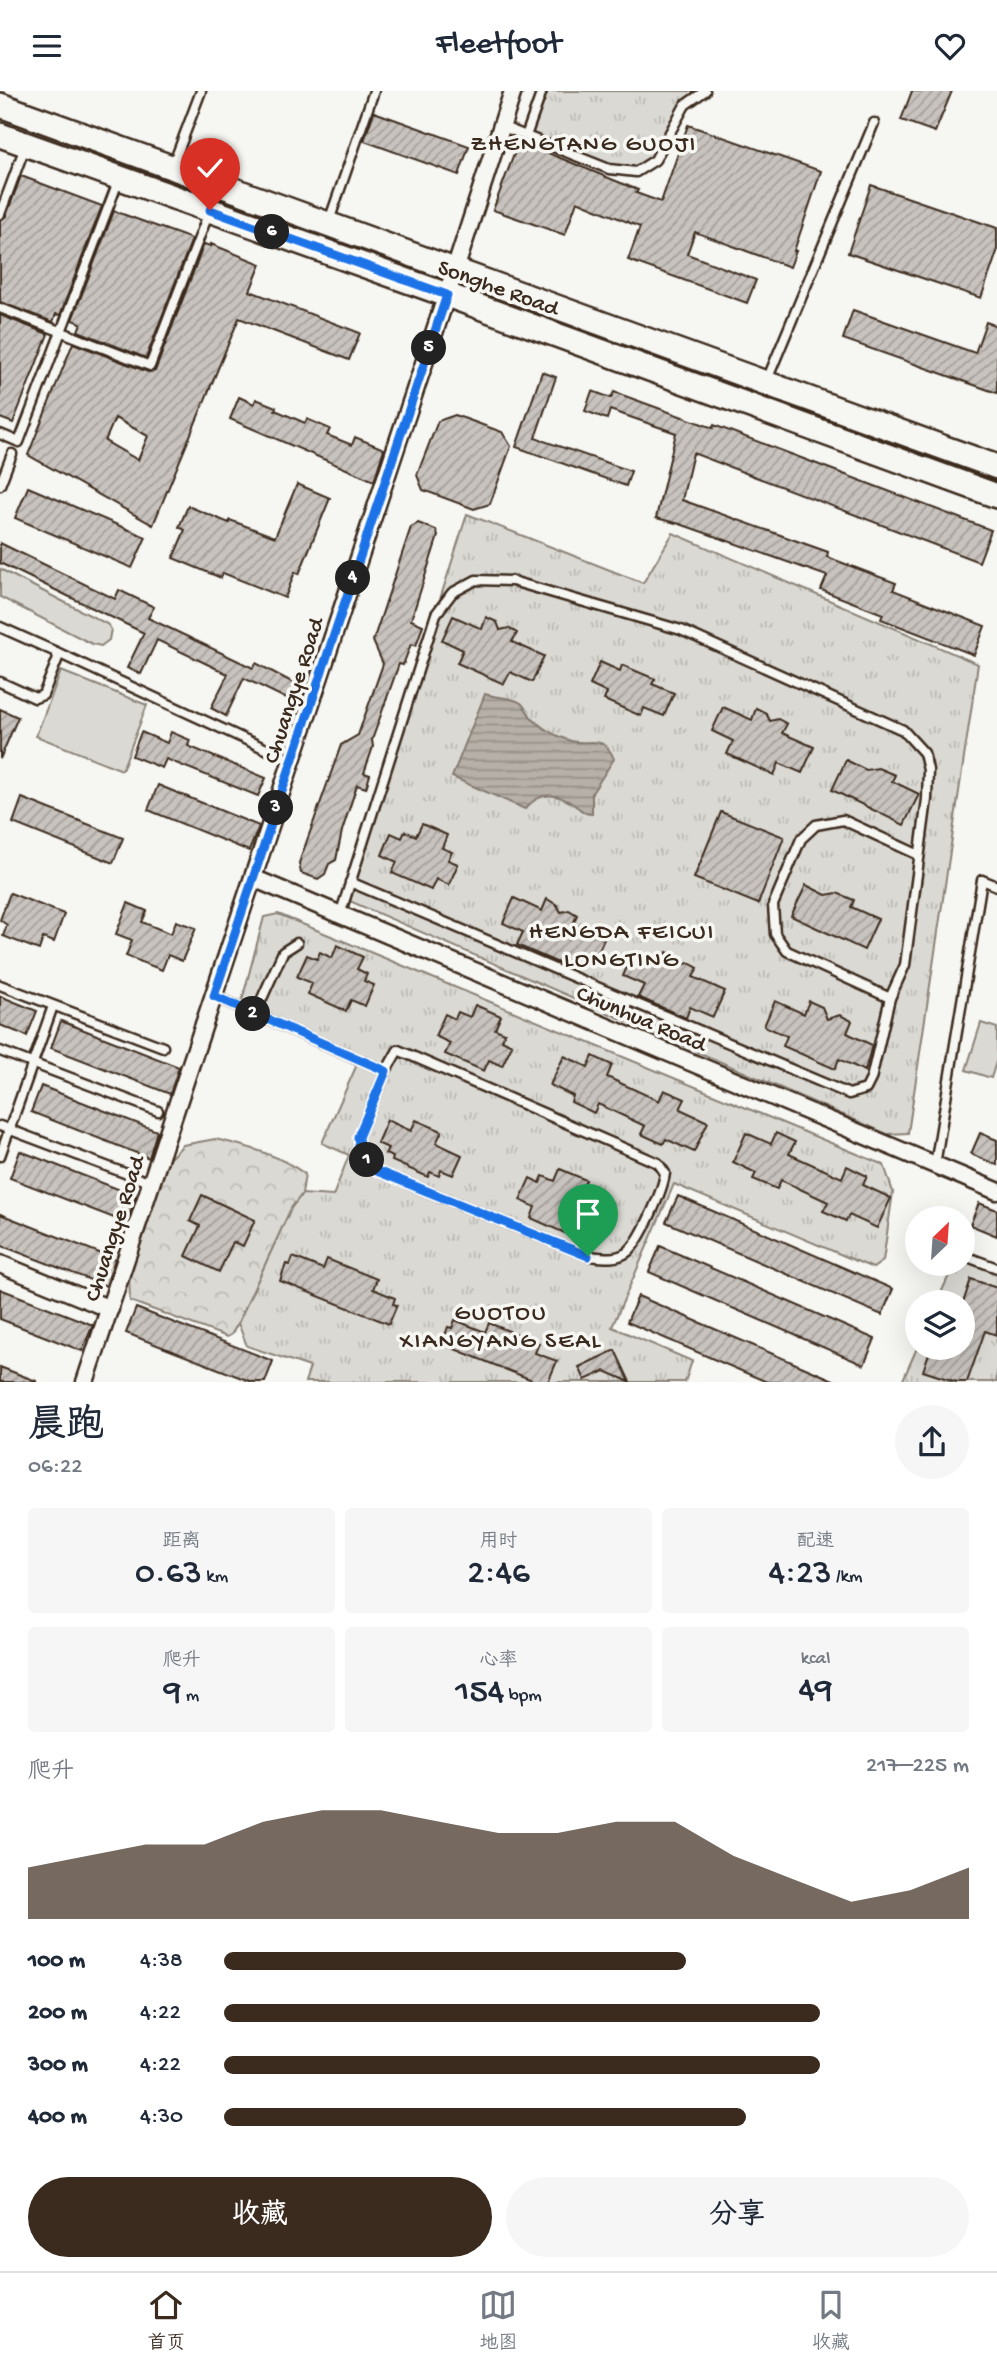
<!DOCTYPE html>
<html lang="zh">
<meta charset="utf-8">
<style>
:root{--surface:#fff;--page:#f6f6f7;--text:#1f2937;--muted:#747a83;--line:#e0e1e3;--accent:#3b2a1e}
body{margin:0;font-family:"Gochi Hand","LXGW WenKai TC",sans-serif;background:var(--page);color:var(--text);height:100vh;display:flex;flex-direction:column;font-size:26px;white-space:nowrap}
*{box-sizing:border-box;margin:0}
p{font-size:23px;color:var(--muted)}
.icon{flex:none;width:38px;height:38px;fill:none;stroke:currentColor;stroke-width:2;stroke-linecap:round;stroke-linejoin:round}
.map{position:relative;height:1291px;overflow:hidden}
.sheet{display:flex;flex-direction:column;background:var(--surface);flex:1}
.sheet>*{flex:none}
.needle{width:46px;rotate:25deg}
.fabs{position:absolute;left:905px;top:1115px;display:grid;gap:14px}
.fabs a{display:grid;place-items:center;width:70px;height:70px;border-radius:50%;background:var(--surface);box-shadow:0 7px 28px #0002;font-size:35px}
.pin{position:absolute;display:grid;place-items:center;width:60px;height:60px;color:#fff;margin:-72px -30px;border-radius:50% 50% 50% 0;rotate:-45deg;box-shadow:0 0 7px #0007}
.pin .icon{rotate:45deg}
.km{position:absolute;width:35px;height:35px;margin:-18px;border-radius:50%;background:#222;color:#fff;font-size:19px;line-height:35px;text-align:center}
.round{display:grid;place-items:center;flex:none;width:74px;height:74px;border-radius:37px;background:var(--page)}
.overview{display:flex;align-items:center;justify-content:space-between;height:119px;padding:0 28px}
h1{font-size:38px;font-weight:600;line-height:52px}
.stats{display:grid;grid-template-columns:repeat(3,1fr);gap:10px;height:119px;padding:7px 28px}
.stats div{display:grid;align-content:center;border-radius:7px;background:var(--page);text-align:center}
.stats b{font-size:35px;font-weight:600}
.stats small{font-size:19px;font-weight:400}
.stats p{font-size:19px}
.chart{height:196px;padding:14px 28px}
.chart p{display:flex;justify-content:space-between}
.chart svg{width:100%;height:126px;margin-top:7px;fill:var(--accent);opacity:.7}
.button{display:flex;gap:14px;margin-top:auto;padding:14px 28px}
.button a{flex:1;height:80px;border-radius:42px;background:var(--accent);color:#fff;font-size:28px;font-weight:600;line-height:80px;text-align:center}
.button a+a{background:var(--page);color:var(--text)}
ul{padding:0 28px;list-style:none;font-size:23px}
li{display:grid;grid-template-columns:112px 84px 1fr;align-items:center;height:52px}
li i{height:18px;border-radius:9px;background:var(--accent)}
header{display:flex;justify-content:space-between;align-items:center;height:91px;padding:0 28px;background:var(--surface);font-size:32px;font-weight:600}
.tabs{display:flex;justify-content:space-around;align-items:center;height:98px;border-top:2px solid var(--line);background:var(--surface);font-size:19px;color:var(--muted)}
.tabs a{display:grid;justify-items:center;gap:4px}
.tabs .selected{color:var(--accent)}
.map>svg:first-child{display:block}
.grass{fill:url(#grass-tufts);stroke:#8a8278;stroke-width:2}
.forest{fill:url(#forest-crowns);stroke:#8a8278;stroke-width:2}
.garden{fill:#dad9d3;stroke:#8a8278;stroke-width:2}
.water{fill:url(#water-rules);stroke:#857a71;stroke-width:2}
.building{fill:url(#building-hatch);stroke:#3b2a1e;stroke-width:2;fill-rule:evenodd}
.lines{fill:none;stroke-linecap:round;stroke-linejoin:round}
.service-casing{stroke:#3b2a1e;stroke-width:13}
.minor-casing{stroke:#3b2a1e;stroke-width:21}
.secondary-casing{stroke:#3b2a1e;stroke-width:28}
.service{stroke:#f6f6f2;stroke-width:8}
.minor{stroke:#f6f6f2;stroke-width:16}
.secondary{stroke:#f6f6f2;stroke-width:23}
.route-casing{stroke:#fff;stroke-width:14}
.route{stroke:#1a73e8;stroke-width:9}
.labels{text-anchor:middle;stroke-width:7;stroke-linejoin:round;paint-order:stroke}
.street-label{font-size:23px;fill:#3b2a1e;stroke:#f6f6f2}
.neighbourhood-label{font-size:24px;letter-spacing:2px;fill:#3b2a1e;stroke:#f6f6f2}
</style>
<header><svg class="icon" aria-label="menu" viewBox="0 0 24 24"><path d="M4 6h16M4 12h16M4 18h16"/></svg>Fleetfoot<svg class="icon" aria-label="heart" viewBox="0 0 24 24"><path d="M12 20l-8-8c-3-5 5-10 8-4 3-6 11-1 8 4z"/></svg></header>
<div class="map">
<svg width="997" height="1291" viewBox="0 0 997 1291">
<defs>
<pattern id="grass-tufts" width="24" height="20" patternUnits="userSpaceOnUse" patternTransform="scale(1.75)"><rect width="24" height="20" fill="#dad9d3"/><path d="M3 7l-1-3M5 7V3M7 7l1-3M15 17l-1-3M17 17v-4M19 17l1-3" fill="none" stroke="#bcbab5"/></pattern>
<pattern id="forest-crowns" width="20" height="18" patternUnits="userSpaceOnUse" patternTransform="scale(1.75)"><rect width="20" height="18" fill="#dad9d3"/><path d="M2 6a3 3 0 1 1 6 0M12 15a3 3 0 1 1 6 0" fill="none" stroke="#bcbab5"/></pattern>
<pattern id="water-rules" width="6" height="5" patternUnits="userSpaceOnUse" patternTransform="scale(1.75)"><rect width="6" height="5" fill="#b6b0a9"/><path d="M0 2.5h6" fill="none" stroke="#958f89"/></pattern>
<pattern id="building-hatch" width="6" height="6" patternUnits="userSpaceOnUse" patternTransform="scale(1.75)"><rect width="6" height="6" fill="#c8c3be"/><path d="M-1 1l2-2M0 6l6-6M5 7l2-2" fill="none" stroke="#a49f9a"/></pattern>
</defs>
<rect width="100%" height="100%" fill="#f6f6f2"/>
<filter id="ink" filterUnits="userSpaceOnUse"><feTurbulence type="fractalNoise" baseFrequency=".0143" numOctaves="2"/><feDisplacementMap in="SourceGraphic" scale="14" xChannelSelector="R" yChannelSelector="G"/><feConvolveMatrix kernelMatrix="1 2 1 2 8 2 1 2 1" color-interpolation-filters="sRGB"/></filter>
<g filter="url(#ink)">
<g class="grass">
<polygon points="542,0 705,0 685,14 655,69 636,81 609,78 526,45"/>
<polygon points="467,423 643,492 673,442 978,573 908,1042 887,1043 345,808"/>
<polygon points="278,823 884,1074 893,1101 883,1170 873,1177 674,1093 612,1236 692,1270 685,1291 305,1291 310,1276 247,1255 238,1232 291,1117 302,1103 333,1105 349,1064 322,1052 359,969 240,917 264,826"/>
<polygon points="963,1164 997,1177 997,1291 902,1291 917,1257 962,1256 962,1211 937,1211 954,1173 962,1172"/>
</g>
<path class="forest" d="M215 1048C247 1055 279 1064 305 1083L302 1103 291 1117 238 1232 231 1244 227 1246 130 1210 129 1183 162 1075 183 1054Z"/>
<g class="garden">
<polygon points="0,478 107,533 111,538 109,549 101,555 92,553 0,506"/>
<polygon points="61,580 147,614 122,679 36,645"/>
<polygon points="981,932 997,937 997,968 991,987 966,979"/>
</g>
<path class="water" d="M485 603C496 607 513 606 521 612 525 616 528 622 531 626 540 636 555 645 568 649 587 657 603 640 614 668L592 702V723C584 723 583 720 577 716 558 701 540 700 525 718L452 686Z"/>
<g class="building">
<polygon points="912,0 952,0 935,41 901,29"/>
<polygon points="374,21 469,55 459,84 364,50"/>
<polygon points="688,34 821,80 794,160 796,160 790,176 695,141 687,163 756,189 747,212 628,169 640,136 577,110 565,144 493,119 519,50 638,99 636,102 661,111"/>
<polygon points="21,85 102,115 60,224 56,223 53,231 0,211 0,129 6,125"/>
<polygon points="871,94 997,137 997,161 981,207 848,162"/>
<polygon points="114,120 192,148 146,267 78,240 81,232 72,229"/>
<path d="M204 153 211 155V153L261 173 250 200 360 242 349 269 239 227 153 434 28 364 73 252 148 281 155 280ZM115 327 148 345 138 369 105 350Z"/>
<polygon points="853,219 975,262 986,231 997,235 997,302 843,248"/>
<polygon points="0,224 48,243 13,332 0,327"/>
<polygon points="542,281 556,286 535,347 631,380 626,395 516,356"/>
<polygon points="592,300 611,307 614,301 713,337 714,334 991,439 979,471 693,362 682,409 828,461 827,466 896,492 893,499 985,535 974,564 881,528 883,523 821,499 827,485 680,433 656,427 676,342 610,319 607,328 585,320"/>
<polygon points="239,306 254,313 256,308 276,316 275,319 305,332 307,328 330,338 327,344 352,354 355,346 384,358 374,390 230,328"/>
<polygon points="455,324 502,341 511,355 490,413 474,418 423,399 417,384 438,330"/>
<polygon points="297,393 330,407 299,483 295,481 285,507 223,482 221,487 173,467 185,439 179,436 188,415 229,432 230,429 275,446"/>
<polygon points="28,396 146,446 132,477 15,427"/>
<polygon points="418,432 436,439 438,445 411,529 423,534 416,555 411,553 403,574 399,573 372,649 373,656 364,682 370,684 366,697 357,694 342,740 336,769 329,773 325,783 318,788 301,782 299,772 341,654 358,644 383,573 373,550 411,436"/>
<polygon points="0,452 115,508 119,499 154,516 148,527 253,577 256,572 305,598 297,613 244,587 226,625 211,617 228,583 157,549 141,583 127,577 144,542 0,472"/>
<polygon points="453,525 482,538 486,526 497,531 500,539 509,537 517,542 512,551 544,565 532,591 510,581 504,593 457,572 463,559 442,549"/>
<polygon points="600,571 620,580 622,574 655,588 652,593 674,602 664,625 644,617 641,625 604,609 607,602 590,594"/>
<polygon points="723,616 752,629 756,617 766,622 770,630 778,628 787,633 782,642 814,656 802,682 779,672 774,684 727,663 733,650 712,640"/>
<polygon points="0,618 18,626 0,668"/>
<polygon points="141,641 167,652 171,641 190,649 188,655 266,687 258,705 166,668 162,677 132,665"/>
<polygon points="846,669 866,679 878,677 895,684 892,690 919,703 904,734 832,699"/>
<polygon points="158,694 259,735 249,760 148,719"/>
<polygon points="22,707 123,747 113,772 13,732"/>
<polygon points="721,721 784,746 758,813 694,787"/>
<polygon points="422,733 447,744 442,757 452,761 448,769 458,773 449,794 436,788 431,799 392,782 397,771 382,764 391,742 402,747 405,740 416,745"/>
<polygon points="806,794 826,804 837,802 854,809 851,816 878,828 864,859 791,825"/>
<polygon points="10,802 64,823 54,851 43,847 39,859 3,845 7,834 0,829"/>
<polygon points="514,807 542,820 547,808 557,814 561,821 569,819 577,824 573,833 604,848 593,873 570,863 565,875 517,854 523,841 503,832"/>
<polygon points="128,812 147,820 142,831 171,843 176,830 196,837 182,870 168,864 162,879 126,865 132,849 116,843"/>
<polygon points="337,854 363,866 357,878 367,883 364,890 374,894 365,915 351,909 346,920 308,903 312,892 297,886 307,864 317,868 320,861 332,867"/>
<polygon points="634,860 663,873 667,861 678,867 681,874 689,872 698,877 693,886 725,900 713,926 690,916 686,927 638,906 644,894 623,885"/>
<polygon points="0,905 37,920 27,945 0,934"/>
<polygon points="775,910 804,923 809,910 822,916 827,928 840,924 852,930 847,942 872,954 865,980 839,968 835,978 783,955 787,945 764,935"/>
<polygon points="475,914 501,925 495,938 505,942 502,949 512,954 502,975 489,969 484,980 445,963 450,952 435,945 445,923 455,928 458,921 470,926"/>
<polygon points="61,930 179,976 170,1003 51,957"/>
<polygon points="564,965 588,976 593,965 612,974 607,986 659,1010 664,999 685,1008 680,1018 708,1031 694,1061 666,1048 663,1053 641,1043 645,1035 598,1013 594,1022 571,1011 573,1005 550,994"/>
<polygon points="41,995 157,1040 149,1067 31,1021"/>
<polygon points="387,1029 411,1040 416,1029 442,1040 436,1052 462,1064 453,1084 441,1079 439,1085 430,1081 428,1086 392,1070 393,1066 385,1063 388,1057 377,1052"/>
<polygon points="746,1042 771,1053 776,1042 795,1051 789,1063 842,1087 847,1075 867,1085 863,1094 891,1107 877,1137 849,1124 846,1130 823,1120 828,1111 781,1089 777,1098 753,1088 756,1082 733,1071"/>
<polygon points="980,1042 997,1049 997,1074 971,1063"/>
<polygon points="20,1060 136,1105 127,1132 10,1087"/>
<polygon points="560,1078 586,1089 580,1102 590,1106 587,1113 597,1118 588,1139 574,1133 569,1144 531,1127 535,1116 520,1109 530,1087 540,1092 543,1085 555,1090"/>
<polygon points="202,1104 255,1129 243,1155 233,1151 219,1181 186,1165 200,1135 190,1130"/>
<polygon points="678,1105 893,1198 882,1224 666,1131"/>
<polygon points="979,1112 997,1119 997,1145 970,1134"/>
<polygon points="0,1123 115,1168 106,1195 0,1154"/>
<polygon points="660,1155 875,1248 864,1274 649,1181"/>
<polygon points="293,1166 323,1178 327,1168 377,1188 373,1198 395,1207 393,1213 397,1214 389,1233 280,1190 286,1173 290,1174"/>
<polygon points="971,1188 997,1197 997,1244 985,1240 967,1291 957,1291 923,1280 931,1256 962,1256 962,1215"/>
<polygon points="0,1198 93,1234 82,1260 0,1228"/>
<polygon points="638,1205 838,1291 767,1291 627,1231"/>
<polygon points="136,1217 273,1270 265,1291 252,1291 126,1242"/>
<polygon points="455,1229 485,1241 489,1232 539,1252 535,1262 557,1270 548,1291 537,1291 442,1253 448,1236 452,1237"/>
<polygon points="615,1259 630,1291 605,1280 585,1289 579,1276"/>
<polygon points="0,1276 36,1290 36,1291 0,1291"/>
</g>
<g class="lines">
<g class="service-casing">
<g id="service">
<polyline points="501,35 609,78 636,81 655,69 685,14 705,0"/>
<polyline points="526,45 542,0"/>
<polyline points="173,74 201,0"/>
<polyline points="0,123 25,56"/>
<polyline points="328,133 374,0"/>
<polyline points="0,217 150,275 209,121"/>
<polyline points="767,289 874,32"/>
<polyline points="0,343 19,351 119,88"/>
<polyline points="0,394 12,363"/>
<polyline points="0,536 56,561 58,567 43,604 35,607 0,591"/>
<polyline points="56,561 292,670"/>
<polyline points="340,824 436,523 452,502 476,489 512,490 681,539 903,639 924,662 928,679 927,708 905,874 890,907 871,988 866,998 849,1003 350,791"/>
<polyline points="0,894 163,956"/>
<path d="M214 905 386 980 358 1046 360 1061 377 1080 588 1165C600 1166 616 1169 626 1162 640 1153 663 1099 665 1082L658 1072 398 959 386 980"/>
<polyline points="890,907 787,860 775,843 773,814 801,748 816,734 843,729 919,764"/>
<polyline points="255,923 283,861 297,852"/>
<polyline points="0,960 158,1020"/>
<polyline points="0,1035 151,1092"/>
<polyline points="0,1065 53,915"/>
<polyline points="935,1074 982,789 997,795"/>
<polyline points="962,1164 997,1177"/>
</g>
</g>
<g class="minor-casing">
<g id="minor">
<polyline points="253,787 997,1100"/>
<polyline points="0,1173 110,1218"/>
<polyline points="85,1291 455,179 513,0"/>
</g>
</g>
<g class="secondary-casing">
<g id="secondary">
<polyline points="0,14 997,376"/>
<polyline points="0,44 447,204 997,405"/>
</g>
</g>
<use href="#service" class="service"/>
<use href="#minor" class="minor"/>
<use href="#secondary" class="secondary"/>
</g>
</g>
<g class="lines" filter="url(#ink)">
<g class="route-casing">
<polyline id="route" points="210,119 447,204 214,905 386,980 358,1046 360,1062 377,1080 588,1165"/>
</g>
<use href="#route" class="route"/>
</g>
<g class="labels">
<g class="street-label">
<text transform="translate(499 195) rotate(20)" y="8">Songhe Road</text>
<text transform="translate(292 599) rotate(-72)" y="8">Chuangye Road</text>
<text transform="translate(642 926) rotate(23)" y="8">Chunhua Road</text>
<text transform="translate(113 1137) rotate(-72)" y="8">Chuangye Road</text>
</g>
<g class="neighbourhood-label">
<text x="584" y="59">ZHENGTANG GUOJI</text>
<text x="622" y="847">HENGDA FEICUI<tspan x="622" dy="28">LONGTING</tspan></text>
<text x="501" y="1228">GUOTOU<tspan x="501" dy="28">XIANGYANG SEAL</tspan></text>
</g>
</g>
</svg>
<div class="fabs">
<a><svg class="needle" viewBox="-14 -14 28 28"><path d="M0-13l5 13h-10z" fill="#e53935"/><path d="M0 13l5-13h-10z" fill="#747a83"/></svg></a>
<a><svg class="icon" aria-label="layers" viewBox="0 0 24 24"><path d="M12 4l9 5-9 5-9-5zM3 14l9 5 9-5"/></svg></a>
</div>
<div class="pin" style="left:588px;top:1165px;background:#1e9e55"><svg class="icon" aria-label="arrive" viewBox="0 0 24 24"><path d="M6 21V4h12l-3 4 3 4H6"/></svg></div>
<div class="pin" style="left:210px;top:119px;background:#d93025"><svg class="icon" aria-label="check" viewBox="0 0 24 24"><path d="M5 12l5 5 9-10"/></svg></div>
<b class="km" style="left:367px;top:1069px">1</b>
<b class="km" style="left:253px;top:923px">2</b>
<b class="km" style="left:276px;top:717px">3</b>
<b class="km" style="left:353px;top:487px">4</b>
<b class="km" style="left:429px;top:257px">5</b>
<b class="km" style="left:272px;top:141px">6</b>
</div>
<section class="sheet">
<div class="overview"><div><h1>晨跑</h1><p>06:22</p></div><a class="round"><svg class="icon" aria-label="share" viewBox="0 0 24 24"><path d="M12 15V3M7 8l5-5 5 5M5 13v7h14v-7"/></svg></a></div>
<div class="stats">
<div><p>距离</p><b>0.63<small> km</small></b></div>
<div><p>用时</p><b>2:46</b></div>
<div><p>配速</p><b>4:23<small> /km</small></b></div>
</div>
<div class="stats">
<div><p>爬升</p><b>9<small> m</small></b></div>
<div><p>心率</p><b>154<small> bpm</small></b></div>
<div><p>kcal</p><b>49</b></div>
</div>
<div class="chart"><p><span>爬升</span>217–225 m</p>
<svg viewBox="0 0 160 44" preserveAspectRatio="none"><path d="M0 44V26L10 22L20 18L30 18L40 10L50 6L60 6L70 10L80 14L90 14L100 10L110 10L120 22L130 30L140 38L150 34L160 26V44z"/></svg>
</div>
<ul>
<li><b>100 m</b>4:38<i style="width:62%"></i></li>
<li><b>200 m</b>4:22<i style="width:80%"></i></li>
<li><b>300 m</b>4:22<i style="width:80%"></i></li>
<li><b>400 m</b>4:30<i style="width:70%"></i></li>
</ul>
<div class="button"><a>收藏</a><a>分享</a></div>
</section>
<nav class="tabs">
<a class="selected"><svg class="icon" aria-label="home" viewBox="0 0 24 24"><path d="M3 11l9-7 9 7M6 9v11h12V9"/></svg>首页</a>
<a><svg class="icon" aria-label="map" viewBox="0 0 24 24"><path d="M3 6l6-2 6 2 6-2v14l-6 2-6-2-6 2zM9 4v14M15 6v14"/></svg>地图</a>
<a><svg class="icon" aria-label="saved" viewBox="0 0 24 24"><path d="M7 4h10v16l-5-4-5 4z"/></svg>收藏</a>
</nav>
